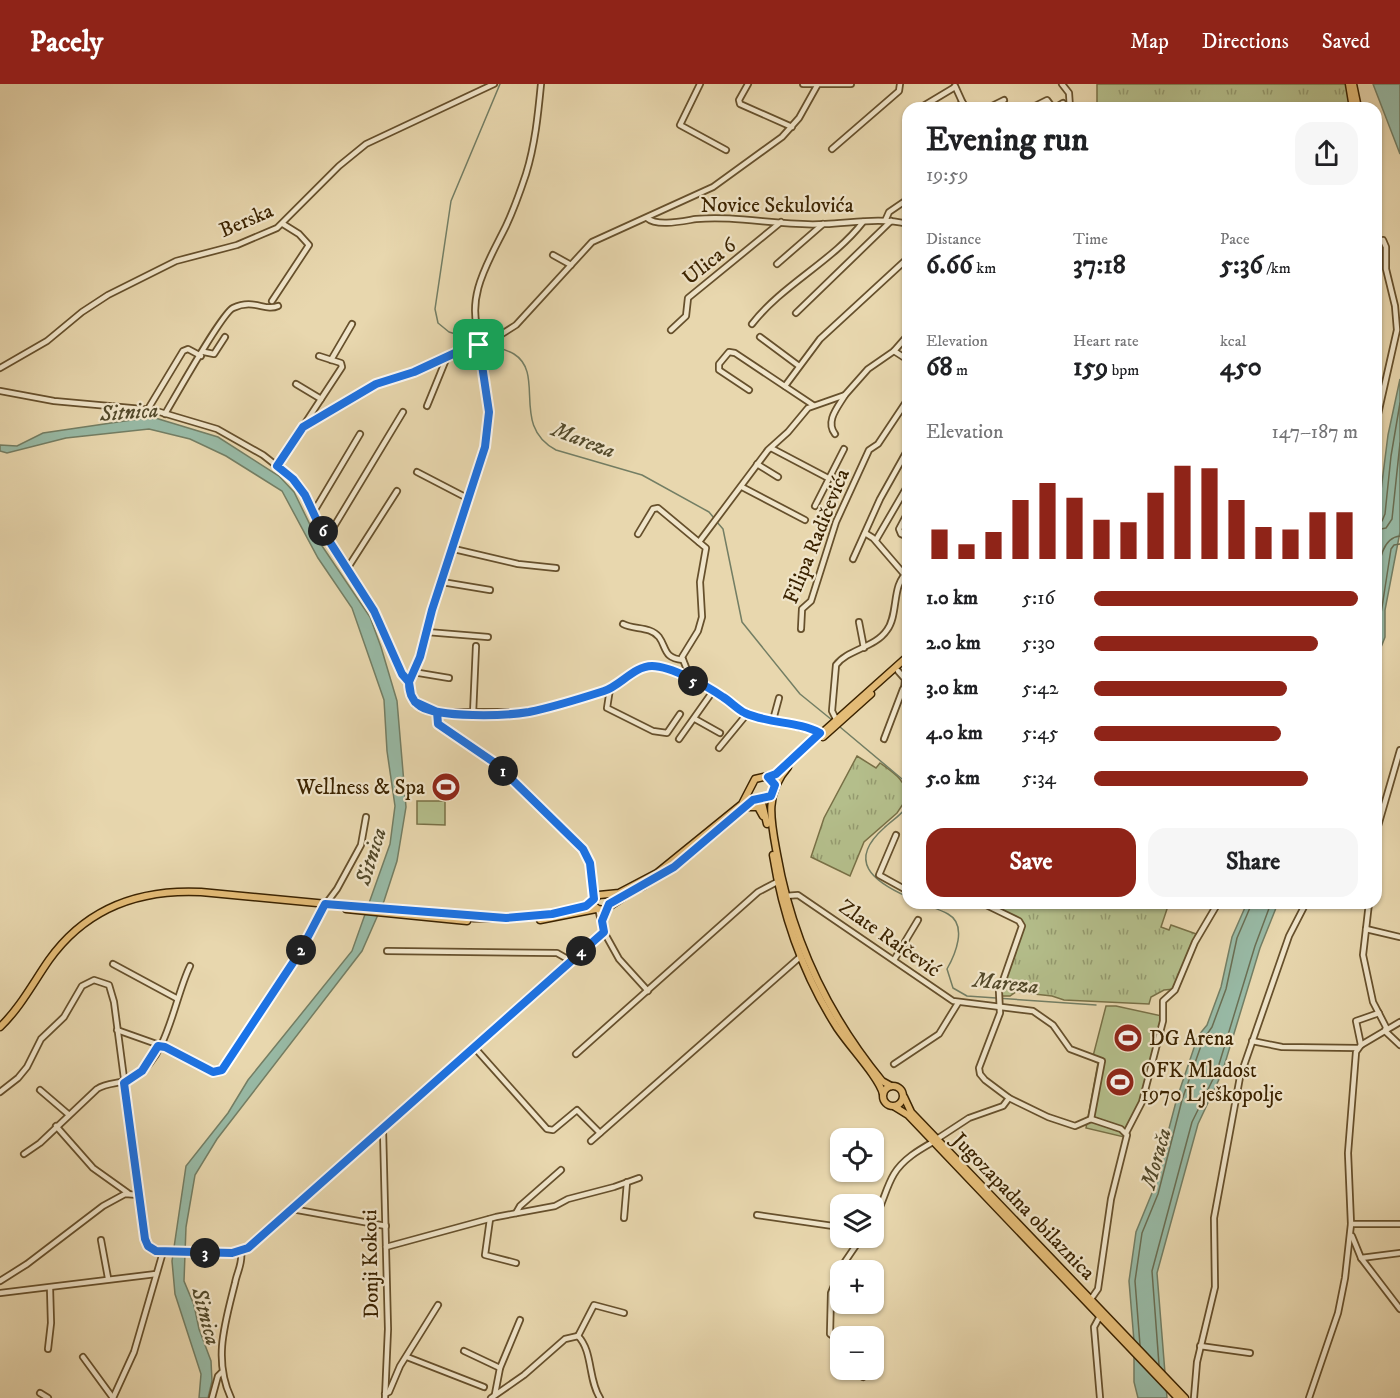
<!DOCTYPE html>
<meta charset="utf-8">
<style>
:root{--surface:#fff;--page:#f6f6f6;--text:#202124;--muted:#757577;--accent:#8f2418}
body{margin:0;font-family:"IM FELL DW Pica",serif;background:var(--page);color:var(--text);height:100vh;display:flex;flex-direction:column;font-size:22px;white-space:nowrap}
*{box-sizing:border-box;margin:0}
p{font-size:20px;color:var(--muted)}
.icon{flex:none;width:33px;height:33px;fill:none;stroke:currentColor;stroke-width:2;stroke-linecap:round;stroke-linejoin:round}
.map{position:relative;flex:1;overflow:hidden}
.sheet{position:absolute;left:902px;top:18px;width:480px;height:807px;display:flex;flex-direction:column;background:var(--surface);border-radius:18px;box-shadow:0 2px 4px #0004}
.sheet>*{flex:none}
.fabs{position:absolute;left:830px;top:1044px;display:grid;gap:12px}
.fabs a{display:grid;place-items:center;width:54px;height:54px;border-radius:12px;background:var(--surface);box-shadow:0 2px 4px #0004;font-size:30px}
.pin{position:absolute;display:grid;place-items:center;width:51px;height:51px;color:#fff;margin:-26px;border-radius:12px;box-shadow:0 3px 9px #0006}
.km{position:absolute;width:30px;height:30px;margin:-15px;border-radius:50%;background:#222;color:#fff;font-size:16px;line-height:30px;text-align:center}
.round{display:grid;place-items:center;flex:none;width:63px;height:63px;border-radius:18px;background:var(--page)}
.headline{display:flex;align-items:center;justify-content:space-between;height:102px;padding:0 24px}
h1{font-size:33px;font-weight:700;line-height:45px}
.metrics{display:grid;grid-template-columns:repeat(3,1fr);gap:9px;height:102px;padding:6px 24px}
.metrics div{display:grid;align-content:center}
.metrics b{font-size:26px;font-weight:700}
.metrics small{font-size:16px;font-weight:400}
.metrics p{font-size:16px}
.chart{height:168px;padding:12px 24px}
.chart p{display:flex;justify-content:space-between}
.chart svg{width:100%;height:108px;margin-top:6px;stroke:var(--accent);stroke-width:6}
.primary-button{display:flex;gap:12px;margin-top:auto;padding:12px 24px}
.primary-button a{flex:1;height:69px;border-radius:18px;background:var(--accent);color:#fff;font-size:24px;font-weight:700;line-height:69px;text-align:center}
.primary-button a+a{background:var(--page);color:var(--text)}
ul{padding:0 24px;list-style:none;font-size:20px}
li{display:grid;grid-template-columns:96px 72px 1fr;align-items:center;height:45px}
li i{height:15px;border-radius:8px;background:var(--accent)}
header{display:flex;align-items:center;gap:36px;box-sizing:border-box;height:84px;padding:0 30px;background:var(--accent);color:#fff}
header strong{font-size:28px}
nav{display:flex;gap:33px;margin-inline-start:auto;font-size:21px}
.map>svg:first-child{display:block}
.grass{fill:url(#grass-tufts);stroke:#787046;stroke-width:1.5}
.green{fill:#b4be8b;stroke:#787046;stroke-width:1.5}
.water{fill:#98baa6;stroke:#737e64;stroke-width:1.5}
.lines{fill:none;stroke-linecap:round;stroke-linejoin:round}
.shore{stroke:#6a6e53;stroke-width:1.5}
.stream{stroke:#737e64;stroke-width:1.5}
.minor-casing{stroke:#66502c;stroke-width:8}
.major-casing{stroke:#3b2300;stroke-width:9}
.minor{stroke:#f0e5ca;stroke-width:4.5}
.major{stroke:#e4bc77;stroke-width:6}
.route-casing{stroke:#fff;stroke-width:12}
.route{stroke:#1a73e8;stroke-width:8}
.labels{text-anchor:middle;stroke-width:4.5;stroke-linejoin:round;paint-order:stroke}
.street-label{font-size:21px;fill:#3b2300;stroke:#f0e5ca}
.poi-label{font-size:21px;fill:#3b2300;stroke:#f0e5ca;text-anchor:start}
.water-label{font-size:22px;font-style:italic;fill:#52492a;stroke:#f0e5ca}
</style>
<header>
<strong>Pacely</strong>
<nav><a>Map</a><a>Directions</a><a>Saved</a></nav>
</header>
<div class="map">
<svg width="1400" height="1314" viewBox="0 0 1400 1314">
<defs>
<pattern id="grass-tufts" width="24" height="20" patternUnits="userSpaceOnUse" patternTransform="scale(1.5)"><rect width="24" height="20" fill="#b4be8b"/><path d="M3 7l-1-3M5 7V3M7 7l1-3M15 17l-1-3M17 17v-4M19 17l1-3" fill="none" stroke="#949a6f"/></pattern>
</defs>
<rect width="100%" height="100%" fill="#e8d7ae"/>
<filter id="stains"><feTurbulence type="fractalNoise" baseFrequency=".00333" numOctaves="4"/><feColorMatrix values="0 0 0 0 .2 0 0 0 0 .09 0 0 0 0 .02 0 0 0 .5 -.17"/></filter>
<radialGradient id="worn" r=".72"><stop offset=".6" stop-color="#630" stop-opacity="0"/><stop offset="1" stop-color="#630" stop-opacity=".3"/></radialGradient>
<g class="grass">
<polygon points="1097,0 1346,0 1350,24 1097,24"/>
<path d="M857 672 876 684 880 679C894 689 907 697 907 714L897 729 864 758 850 792 811 773 824 734Z"/>
<polygon points="985,819 1169,819 1161,843 1169,846 1171,841 1199,851 1175,905 1164,906 1151,913 1149,920 1064,916 1052,912 1016,908 1010,912 999,912 1024,843 1019,836"/>
</g>
<g class="green">
<polygon points="417,717 445,717 445,741 417,740"/>
<polygon points="1106,922 1116,922 1162,932 1141,1017 1124,1053 1086,1044 1098,979 1092,976"/>
</g>
<g class="water">
<polygon points="1373,0 1400,0 1400,70"/>
<polygon points="1400,295 1400,448 1385,526 1385,553 1376,576 1376,446 1388,351"/>
<polygon points="152,333 218,353 279,392 294,408 316,453 370,533 381,563 397,617 406,723 397,777 384,817 362,867 217,1055 195,1091 186,1143 184,1197 194,1221 199,1245 211,1277 212,1297 208,1314 199,1314 201,1290 175,1210 172,1177 186,1082 228,1029 248,996 352,867 390,760 395,722 387,667 384,616 352,524 318,474 282,407 226,372 190,355 149,345 66,354 7,369 0,367 0,361 17,362 43,349"/>
<polygon points="1247,819 1278,819 1260,864 1222,989 1198,1040 1157,1189 1167,1314 1138,1314 1134,1298 1134,1257 1129,1197 1136,1148 1152,1109 1177,1014 1198,952 1207,941 1221,903 1232,853"/>
</g>
<g class="lines">
<g class="shore">
<polyline points="1376,439 1382,437 1385,430 1391,372 1400,319"/>
<polyline points="1376,446 1386,444 1392,435 1400,359"/>
<path d="M1376 505C1379 489 1378 454 1400 452"/>
<polyline points="1376,562 1391,465 1394,461 1400,460"/>
<polyline points="1140,1261 1135,1197 1142,1149 1158,1110 1182,1016 1203,956 1212,943 1226,905 1237,854 1252,819"/>
<polyline points="1159,1281 1152,1187 1192,1038 1217,987 1255,862 1271,819"/>
</g>
<g class="stream">
<polyline points="479,257 449,248 438,239 435,225 451,117 500,0"/>
<path d="M483 259C493 262 505 265 514 270 546 290 510 342 556 366L642 391 709 428 714 434"/>
<polyline points="717,438 723,445 742,538 800,610 832,636"/>
<polyline points="840,643 908,700"/>
<path d="M908 721C902 731 891 737 884 744 847 777 872 797 908 813"/>
<path d="M921 819C930 823 939 825 948 830 968 841 955 871 947 885L953 904 967 912 1096 921"/>
</g>
<g class="minor-casing">
<g id="minor">
<polyline points="700,0 680,41 726,66"/>
<polyline points="748,0 739,16 740,20 792,43"/>
<polyline points="803,0 851,0"/>
<polyline points="1062,0 1069,9 1070,24"/>
<polyline points="955,2 965,24"/>
<polyline points="920,24 955,3"/>
<polyline points="955,24 963,19"/>
<polyline points="988,24 1004,16"/>
<polyline points="1031,24 1047,16 1053,24"/>
<polyline points="1055,24 1063,19"/>
<polyline points="832,65 899,7 900,0"/>
<path d="M647 134C657 143 683 137 696 135 739 131 782 143 825 140 852 139 881 133 908 140"/>
<polyline points="885,137 889,128 908,115"/>
<polyline points="1376,158 1383,156 1386,163 1386,185 1395,222 1397,246 1376,339"/>
<polyline points="553,171 571,181"/>
<polyline points="777,180 823,140"/>
<polyline points="272,217 309,161 299,150 283,140"/>
<polyline points="796,229 891,137"/>
<path d="M752 240C782 201 833 177 863 138"/>
<polyline points="671,246 686,232 688,214 781,138"/>
<polyline points="760,253 799,282"/>
<polyline points="481,254 479,263 489,328 485,363 432,526 422,567 409,598 411,611 415,618 437,628 528,628 605,607 637,587 652,582 680,590 722,612 747,630 821,649"/>
<polyline points="481,254 494,255 516,241 592,158 713,103 782,53 799,34 818,0"/>
<path d="M481 254C463 215 490 175 506 142 514 125 520 108 526 90 535 61 538 31 541 0"/>
<polyline points="894,267 908,276"/>
<polyline points="204,268 214,270 225,253"/>
<polyline points="331,276 352,240"/>
<polyline points="0,284 47,257 82,228 108,211 176,177 237,161 277,144 339,82 366,60 494,0"/>
<polyline points="296,300 321,315"/>
<polyline points="785,302 820,255 908,174"/>
<polyline points="749,306 719,286 719,280 729,268 735,269 813,321"/>
<polyline points="0,307 54,317 153,326 217,345 263,371 291,393 304,408 319,441 374,527 402,590 409,598"/>
<polyline points="427,322 447,273"/>
<polyline points="148,325 183,267 188,265 201,272"/>
<path d="M165 330C175 313 222 229 233 224 254 214 265 228 278 222"/>
<polyline points="303,343 376,300 414,288 468,263 479,261"/>
<path d="M835 350C825 337 838 323 845 311"/>
<polyline points="771,364 828,394"/>
<polyline points="757,380 778,393"/>
<polyline points="277,382 342,283 341,279 319,272"/>
<polyline points="417,388 469,415"/>
<polyline points="742,403 805,436"/>
<polyline points="815,422 844,365"/>
<polyline points="908,428 899,445 901,450 908,453"/>
<polyline points="313,429 360,350"/>
<polyline points="865,449 873,454 904,490"/>
<polyline points="638,450 653,425 658,424 706,464 700,498 702,533 698,547 682,573 691,596"/>
<polyline points="327,454 403,328"/>
<polyline points="876,456 908,401"/>
<polyline points="699,458 768,366 788,348 808,324 845,311 868,285 894,267 908,251"/>
<polyline points="454,465 518,480 556,484"/>
<polyline points="853,475 880,415 908,365"/>
<polyline points="347,485 397,407"/>
<polyline points="442,498 490,506"/>
<polyline points="859,538 864,564"/>
<path d="M623 540C634 546 650 542 659 553 667 564 663 574 683 576"/>
<polyline points="801,545 802,525 811,517 836,438 869,366 878,360 908,315"/>
<polyline points="427,548 488,553"/>
<polyline points="898,587 905,595 904,606 908,612"/>
<polyline points="413,588 449,594"/>
<polyline points="610,605 607,624 653,647 667,649 680,630"/>
<polyline points="437,628 438,640 495,679 583,765 590,779 594,815"/>
<polyline points="473,630 476,562"/>
<polyline points="695,635 720,649"/>
<path d="M836 635 832 627 836 581C848 565 875 564 887 546 899 530 891 500 908 488"/>
<polyline points="773,636 779,614"/>
<polyline points="679,655 713,607"/>
<polyline points="884,655 903,605"/>
<polyline points="719,664 747,630"/>
<polyline points="1376,749 1400,666"/>
<polyline points="896,751 879,791 908,807"/>
<polyline points="785,812 798,811 953,917 1033,927 1053,941 1070,965 1102,977 1091,1035"/>
<polyline points="982,819 1019,837 1022,842 999,908 1000,929 979,984 980,990 985,996 1009,1014 1048,1033 1075,1042 1091,1035"/>
<polyline points="1369,819 1363,871 1373,918 1386,943 1385,947 1400,961"/>
<polyline points="1366,845 1400,853"/>
<polyline points="604,848 619,875 648,907"/>
<polyline points="387,867 557,869 571,877"/>
<polyline points="894,876 918,836"/>
<polyline points="113,880 176,914"/>
<polyline points="117,946 165,963 213,988 222,986 257,936 309,852 325,821 337,805 361,761 366,733"/>
<polyline points="1252,957 1282,963 1358,964"/>
<polyline points="1361,961 1356,937 1379,929"/>
<polyline points="474,963 547,1045 553,1046 577,1026 600,1049"/>
<polyline points="576,970 758,808 777,798"/>
<polyline points="894,980 939,950 958,919"/>
<polyline points="40,1006 68,1030"/>
<polyline points="0,1008 18,994 27,983 41,955 64,933 82,902 94,896 109,901 114,918 145,1155 151,1165 163,1168"/>
<polyline points="56,1042 93,1084 128,1109"/>
<polyline points="383,1046 388,1245 385,1314"/>
<polyline points="1126,1049 1142,1018 1163,937 1163,917 1175,906 1195,858 1218,819"/>
<polyline points="937,1055 969,1034 1003,1022 1009,1014"/>
<polyline points="591,1057 800,873"/>
<path d="M24 1070 40 1059 97 1005C109 997 124 1001 136 992 169 970 174 915 190 882"/>
<polyline points="292,1125 386,1142"/>
<polyline points="516,1129 520,1122 561,1086"/>
<polyline points="757,1131 840,1143"/>
<polyline points="624,1134 627,1098"/>
<polyline points="490,1135 485,1171 516,1179"/>
<path d="M873 1137C883 1121 885 1105 894 1090 903 1075 919 1066 933 1058"/>
<polyline points="1351,1140 1400,1140"/>
<polyline points="1352,1152 1361,1174 1400,1225"/>
<polyline points="101,1156 108,1194"/>
<polyline points="386,1163 496,1133 555,1122 568,1115 614,1103 639,1094"/>
<polyline points="1361,1174 1400,1169"/>
<polyline points="0,1197 27,1180 103,1122 125,1110 139,1111"/>
<polyline points="0,1209 156,1190"/>
<polyline points="1091,1215 1098,1205 1111,1115 1127,1051 1121,1045 1091,1035"/>
<polyline points="1100,1232 1094,1243 1100,1314"/>
<polyline points="578,1252 594,1221 624,1229"/>
<path d="M578 1252C593 1267 588 1296 600 1314"/>
<polyline points="840,1257 830,1250 831,1209 842,1182 861,1154"/>
<polyline points="1200,1262 1250,1269"/>
<polyline points="48,1265 51,1239 50,1204"/>
<polyline points="464,1267 500,1284"/>
<polyline points="83,1273 113,1314"/>
<polyline points="407,1273 484,1303"/>
<polyline points="863,1293 866,1286"/>
<polyline points="40,1309 48,1314"/>
<polyline points="385,1310 389,1308 400,1282 438,1221"/>
<polyline points="495,1310 500,1284 520,1236"/>
<polyline points="113,1314 134,1268 163,1168 232,1169 251,1162 604,848 598,825"/>
<polyline points="212,1314 218,1292 221,1289"/>
<path d="M231 1314C213 1276 225 1239 235 1199 237 1188 243 1179 241 1168"/>
<polyline points="491,1314 524,1291 565,1255 578,1252"/>
<polyline points="1194,1314 1197,1278 1215,1203 1214,1134 1240,993 1289,852 1306,819"/>
<polyline points="1309,1314 1338,1229 1345,1194 1351,1140 1348,1069 1356,968 1361,961 1400,938"/>
</g>
</g>
<g class="major-casing">
<g id="major">
<polyline points="1349,0 1353,24"/>
<polyline points="1353,0 1358,24"/>
<polyline points="823,653 871,610"/>
<path d="M788 683C764 710 771 738 777 770 792 856 827 930 882 997L891 1002"/>
<polyline points="761,715 767,740"/>
<polyline points="747,723 758,723 763,732"/>
<polyline points="739,728 758,714"/>
<path d="M773 771C783 833 803 890 836 942 847 960 879 993 883 1010"/>
<polyline points="642,803 686,774 725,741"/>
<polyline points="594,822 598,825 604,826 633,807"/>
<polyline points="346,825 467,837"/>
<polyline points="540,836 596,825"/>
<path d="M0 943C20 924 33 899 49 876 86 824 139 805 201 808L474 834H513L552 830 586 822 599 811 619 809 657 789 742 720 755 695 776 690 908 572"/>
<circle cx="893" cy="1012" r="10"/>
<polyline points="904,1013 911,1028 1185,1314"/>
<polyline points="895,1023 908,1031 1178,1314"/>
</g>
</g>
<use href="#minor" class="minor"/>
<use href="#major" class="major"/>
</g>
<g class="lines">
<g class="route-casing">
<path id="route" d="M479 261 489 328 485 363 432 526 420 573 409 598 411 611 415 618 437 628 438 640 495 679 583 765 590 779 594 815 586 822 552 830 506 834 325 820 300 868 222 986 213 988 165 963 158 962 142 987 124 999 145 1155 148 1162 156 1167 232 1169 248 1164 604 848 602 837 609 820 674 783 753 716 771 712 775 701 768 693 776 690 820 649C798 637 769 640 745 629 737 625 731 618 723 613 707 602 671 582 652 582 634 582 620 602 604 607 579 615 554 623 529 628 505 632 439 634 420 622 411 616 409 608 409 598L402 590 374 527 319 441 305 411 293 395 277 382 303 343 376 300 414 288 468 263 479 261"/>
</g>
<use href="#route" class="route"/>
</g>
<defs>
<g id="stadium-disc" transform="scale(1.5)"><circle r="9.5" fill="#8f2418" stroke="#f0e5ca"/><path d="M0-5a6.5 5 0 1 0 0 10a6.5 5 0 1 0 0-10ZM-3.5-1.8h7v3.6h-7Z" fill="#fff"/></g>
</defs>
<g fill-rule="evenodd">
<use href="#stadium-disc" x="446" y="703"/>
<use href="#stadium-disc" x="1128" y="954"/>
<use href="#stadium-disc" x="1120" y="998"/>
</g>
<g class="labels">
<g class="street-label">
<text x="777" y="128">Novice Sekulovića</text>
<text transform="translate(246 136) rotate(-23)" y="7">Berska</text>
<text transform="translate(709 177) rotate(-38)" y="7">Ulica 6</text>
<text transform="translate(816 452) rotate(-68)" y="7">Filipa Radičevića</text>
<text transform="translate(890 854) rotate(35)" y="7">Zlate Raičević</text>
<text transform="translate(1024 1122) rotate(46)" y="7">Jugozapadna obilaznica</text>
<text transform="translate(370 1180) rotate(-91)" y="7">Donji Kokoti</text>
</g>
<g class="poi-label">
<text x="425" y="710" text-anchor="end">Wellness &amp; Spa</text>
<text x="1149" y="961">DG Arena</text>
<text x="1141" y="993">OFK Mladost<tspan x="1141" dy="24">1970 Lješkopolje</tspan></text>
</g>
<g class="water-label">
<text transform="translate(129 327) rotate(-4)" y="8">Sitnica</text>
<text transform="translate(584 355) rotate(21)" y="8">Mareza</text>
<text transform="translate(370 772) rotate(-73)" y="8">Sitnica</text>
<text transform="translate(1006 898) rotate(6)" y="8">Mareza</text>
<text transform="translate(1155 1074) rotate(-74)" y="8">Morača</text>
<text transform="translate(207 1232) rotate(75)" y="8">Sitnica</text>
</g>
</g>
<rect width="100%" height="100%" filter="url(#stains)"/>
<rect width="100%" height="100%" fill="url(#worn)"/>
</svg>
<div class="fabs">
<a><svg class="icon" aria-label="locate" viewBox="0 0 24 24"><circle cx="12" cy="12" r="6"/><path d="M12 2v4M12 18v4M2 12h4M18 12h4"/></svg></a>
<a><svg class="icon" aria-label="layers" viewBox="0 0 24 24"><path d="M12 4l9 5-9 5-9-5zM3 14l9 5 9-5"/></svg></a>
<a>+</a>
<a>−</a>
</div>
<div class="pin" style="left:479px;top:261px;background:#1e9e55"><svg class="icon" aria-label="arrive" viewBox="0 0 24 24"><path d="M6 21V4h12l-3 4 3 4H6"/></svg></div>
<b class="km" style="left:503px;top:687px">1</b>
<b class="km" style="left:301px;top:866px">2</b>
<b class="km" style="left:205px;top:1169px">3</b>
<b class="km" style="left:581px;top:867px">4</b>
<b class="km" style="left:693px;top:597px">5</b>
<b class="km" style="left:323px;top:447px">6</b>
<section class="sheet">
<div class="headline"><div><h1>Evening run</h1><p>19:59</p></div><a class="round"><svg class="icon" aria-label="share" viewBox="0 0 24 24"><path d="M12 15V3M7 8l5-5 5 5M5 13v7h14v-7"/></svg></a></div>
<div class="metrics">
<div><p>Distance</p><b>6.66<small> km</small></b></div>
<div><p>Time</p><b>37:18</b></div>
<div><p>Pace</p><b>5:36<small> /km</small></b></div>
</div>
<div class="metrics">
<div><p>Elevation</p><b>68<small> m</small></b></div>
<div><p>Heart rate</p><b>159<small> bpm</small></b></div>
<div><p>kcal</p><b>450</b></div>
</div>
<div class="chart"><p><span>Elevation</span>147–187 m</p>
<svg viewBox="0 0 160 44" preserveAspectRatio="none"><path d="M5 44V32M15 44V38M25 44V33M35 44V20M45 44V13M55 44V19M65 44V28M75 44V29M85 44V17M95 44V6M105 44V7M115 44V20M125 44V31M135 44V32M145 44V25M155 44V25"/></svg>
</div>
<ul>
<li><b>1.0 km</b>5:16<i style="width:100%"></i></li>
<li><b>2.0 km</b>5:30<i style="width:85%"></i></li>
<li><b>3.0 km</b>5:42<i style="width:73%"></i></li>
<li><b>4.0 km</b>5:45<i style="width:71%"></i></li>
<li><b>5.0 km</b>5:34<i style="width:81%"></i></li>
</ul>
<div class="primary-button"><a>Save</a><a>Share</a></div>
</section>
</div>
